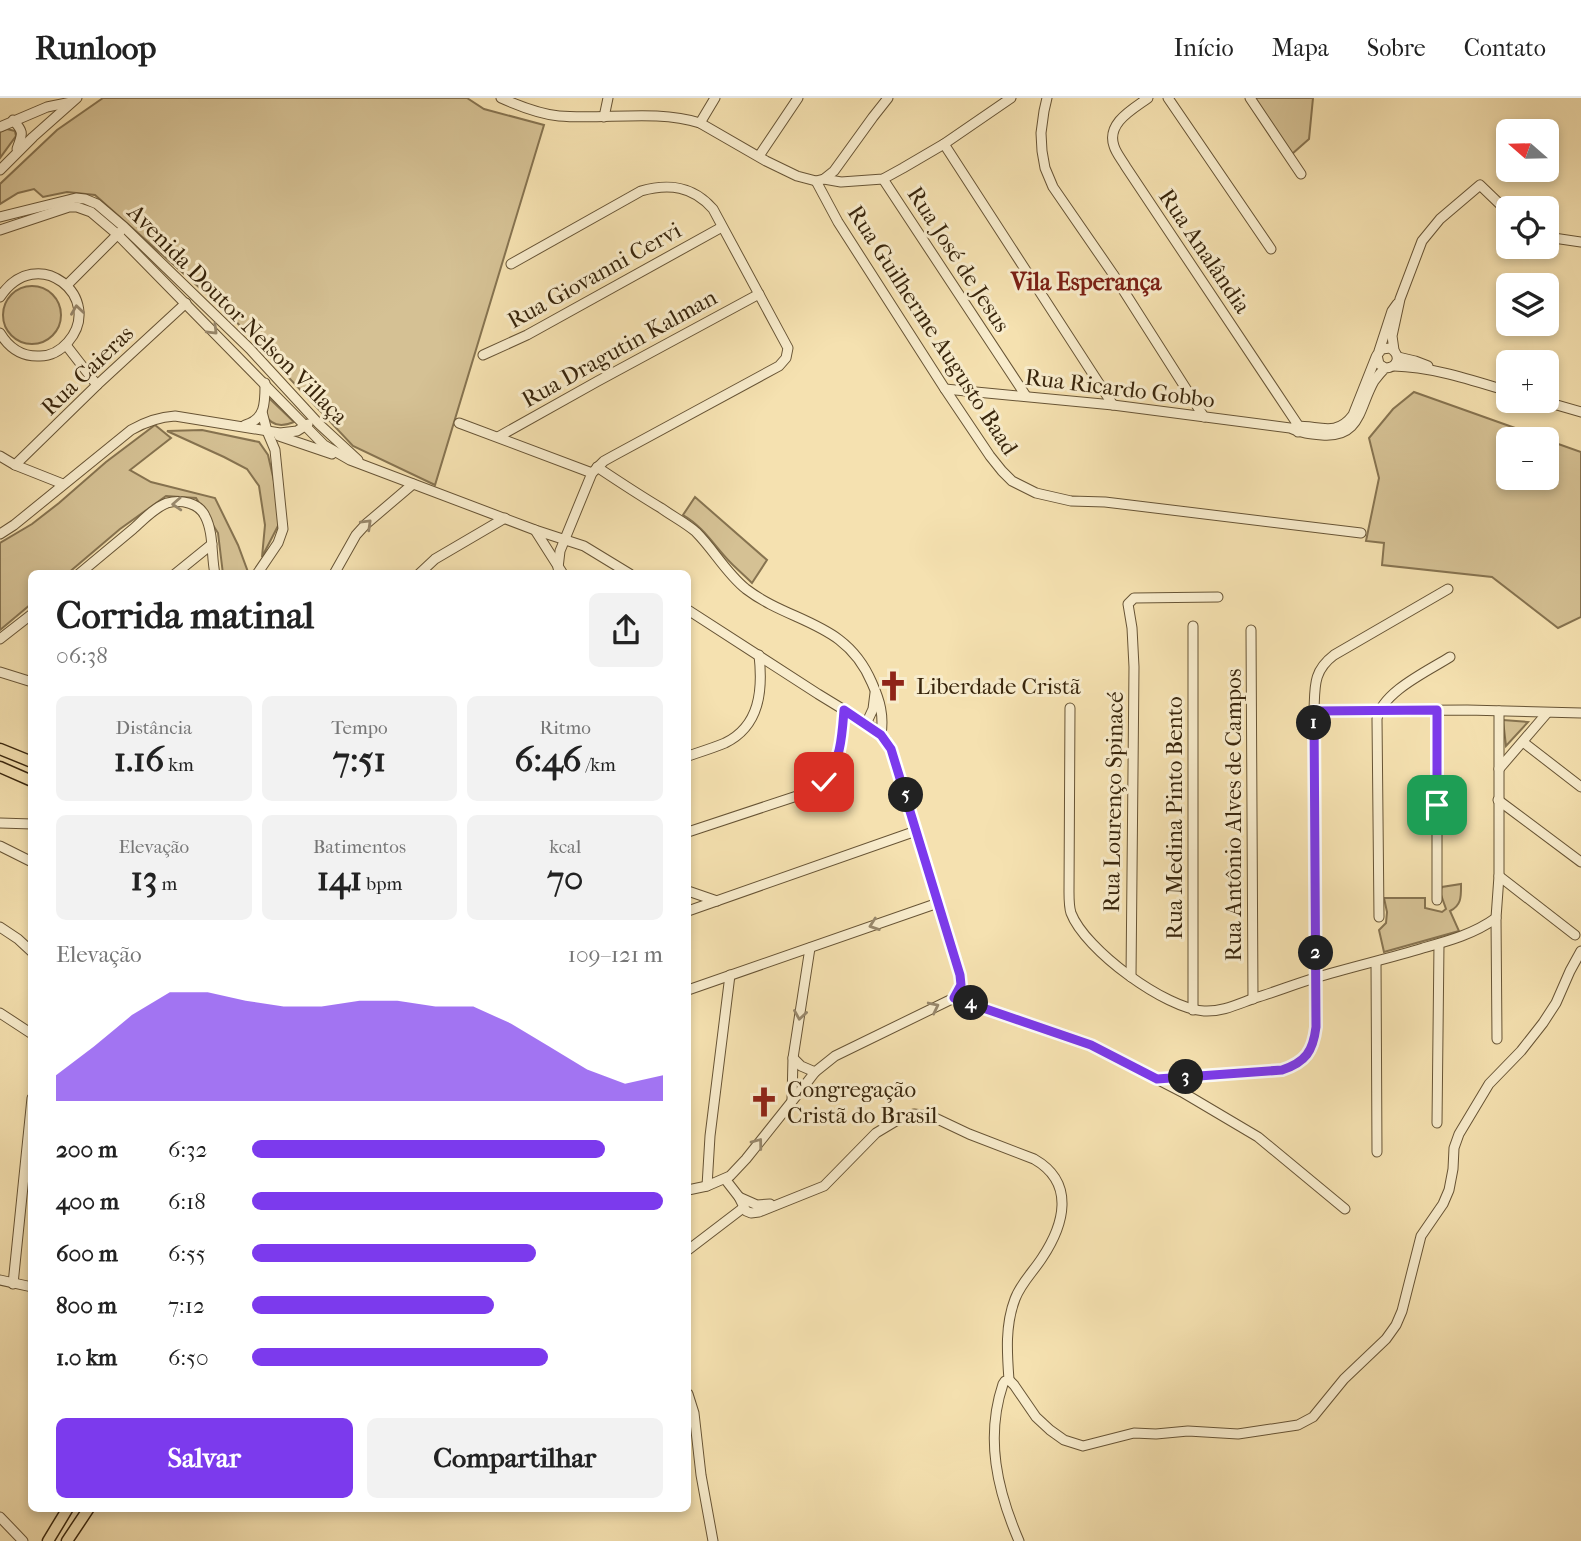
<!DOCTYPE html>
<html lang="pt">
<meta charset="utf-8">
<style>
:root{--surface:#fff;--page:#f2f2f2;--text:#222;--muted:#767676;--line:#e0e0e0;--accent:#7c3aed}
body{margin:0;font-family:"IM FELL French Canon",serif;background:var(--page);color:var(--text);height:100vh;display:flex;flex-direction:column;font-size:26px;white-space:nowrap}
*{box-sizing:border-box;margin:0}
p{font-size:23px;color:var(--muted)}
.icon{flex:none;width:38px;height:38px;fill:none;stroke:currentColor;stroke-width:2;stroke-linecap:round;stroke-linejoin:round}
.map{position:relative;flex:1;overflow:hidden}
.panel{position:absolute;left:28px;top:472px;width:663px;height:942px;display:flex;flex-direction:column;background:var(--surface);border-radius:10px;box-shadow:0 4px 10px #0003}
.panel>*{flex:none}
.needle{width:46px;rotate:290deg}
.fabs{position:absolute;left:1496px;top:21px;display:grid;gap:14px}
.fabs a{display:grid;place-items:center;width:63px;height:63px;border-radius:10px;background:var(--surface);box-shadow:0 4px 10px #0003;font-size:35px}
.pin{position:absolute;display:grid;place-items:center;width:60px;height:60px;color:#fff;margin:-30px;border-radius:14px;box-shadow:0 4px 10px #0006}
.km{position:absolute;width:35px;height:35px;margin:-18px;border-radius:50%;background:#222;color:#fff;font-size:19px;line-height:35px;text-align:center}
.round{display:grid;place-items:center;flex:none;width:74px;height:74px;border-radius:10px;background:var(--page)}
.headline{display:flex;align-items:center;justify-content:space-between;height:119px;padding:0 28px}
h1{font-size:38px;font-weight:700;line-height:52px}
.figures{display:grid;grid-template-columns:repeat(3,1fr);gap:10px;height:119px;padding:7px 28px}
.figures div{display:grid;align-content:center;border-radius:10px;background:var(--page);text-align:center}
.figures b{font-size:35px;font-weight:700}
.figures small{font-size:19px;font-weight:400}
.figures p{font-size:19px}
.chart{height:196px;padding:14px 28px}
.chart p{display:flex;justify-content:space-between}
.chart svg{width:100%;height:126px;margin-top:7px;fill:var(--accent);opacity:.7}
.button{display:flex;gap:14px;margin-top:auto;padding:14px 28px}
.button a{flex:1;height:80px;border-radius:10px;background:var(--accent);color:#fff;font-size:28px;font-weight:700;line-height:80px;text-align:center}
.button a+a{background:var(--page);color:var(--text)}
ul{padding:0 28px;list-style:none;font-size:23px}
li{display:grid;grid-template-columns:112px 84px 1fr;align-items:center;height:52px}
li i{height:18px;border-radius:9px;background:var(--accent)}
header{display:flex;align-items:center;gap:42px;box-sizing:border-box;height:98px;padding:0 35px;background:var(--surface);border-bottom:2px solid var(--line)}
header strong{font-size:33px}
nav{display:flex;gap:38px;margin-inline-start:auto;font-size:24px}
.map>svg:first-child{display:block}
.green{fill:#d5c194;stroke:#867350;stroke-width:2}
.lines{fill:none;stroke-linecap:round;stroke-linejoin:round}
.minor-casing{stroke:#675435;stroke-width:11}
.major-casing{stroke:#38250c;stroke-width:13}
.minor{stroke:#f8eccc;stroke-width:9}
.major{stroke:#f5e1b0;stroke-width:10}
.oneway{stroke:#98886c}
.route-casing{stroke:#fff;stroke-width:14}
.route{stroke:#7c3aed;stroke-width:9}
.labels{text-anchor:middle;stroke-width:6;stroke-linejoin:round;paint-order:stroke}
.street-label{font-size:23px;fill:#38250c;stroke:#f8eccc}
.poi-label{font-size:23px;fill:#38250c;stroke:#f8eccc;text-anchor:start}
.neighbourhood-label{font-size:24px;font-weight:bold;fill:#7a1f14;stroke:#f8eccc}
</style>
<header>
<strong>Runloop</strong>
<nav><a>Início</a><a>Mapa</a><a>Sobre</a><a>Contato</a></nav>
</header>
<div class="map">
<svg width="1581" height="1443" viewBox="0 0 1581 1443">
<rect width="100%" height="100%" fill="#f5e1b0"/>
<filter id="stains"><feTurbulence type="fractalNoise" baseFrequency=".00286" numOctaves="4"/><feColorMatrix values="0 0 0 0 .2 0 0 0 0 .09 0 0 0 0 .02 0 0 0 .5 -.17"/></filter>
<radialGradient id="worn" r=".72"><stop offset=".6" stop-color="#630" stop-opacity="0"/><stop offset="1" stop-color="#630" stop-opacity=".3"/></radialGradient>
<g class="green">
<polygon points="103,0 467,0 484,11 544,27 435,387 353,348 228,215 95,97 67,94 43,99 34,91 18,95 0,106 0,86 57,32"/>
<polygon points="1253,0 1313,0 1309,41 1292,56"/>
<polygon points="7,31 15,33 16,38 0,60 0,34"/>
<circle cx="32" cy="217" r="29"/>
<polygon points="1414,294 1546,341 1508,341 1508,380 1547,380 1547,342 1581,354 1581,519 1558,530 1492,479 1382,467 1384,445 1366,443 1379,380 1369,340 1393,311"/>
<path d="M269 300 294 324C282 329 271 328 265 316Z"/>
<polygon points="155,327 171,340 130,372 151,384 215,400 238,447 248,474 247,476 223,476 218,435 196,400 166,398 120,431 67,476 32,476 31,506 0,532 0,445 32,426 59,405 106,364"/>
<polygon points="202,332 259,344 268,357 274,383 280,424 262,459 265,427 259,388 247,371 224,359 167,333"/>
<path d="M695 399 767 462 752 485C745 478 738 472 731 465 715 449 704 429 683 417Z"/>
<polygon points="1503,622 1528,624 1506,648"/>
<path d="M1461 786C1461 798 1462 807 1450 813L1459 833 1384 854 1379 832 1386 825 1387 814 1384 800H1425V810L1442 814 1446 811 1440 794 1442 789Z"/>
</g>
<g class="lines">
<g class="minor-casing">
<g id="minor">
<path d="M501 0C519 8 539 16 559 18 604 22 656 11 700 25L766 63 797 78 816 83 824 81 834 73 873 19 888 0"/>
<polyline points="1047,0 1044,13 1041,35 1042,53 1045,70 1053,89 1113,176 1204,319"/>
<path d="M1148 0C1133 11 1106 25 1114 48 1116 55 1122 62 1126 69L1298 327V334"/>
<polyline points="1168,0 1271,151"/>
<polyline points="1250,0 1301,76"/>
<polyline points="604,19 608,0"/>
<path d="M13 22C25 35 22 36 17 51"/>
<polyline points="700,25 715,0"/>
<polyline points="0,29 47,9 71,4"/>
<polyline points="944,46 1113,307"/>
<polyline points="759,58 798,0"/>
<polyline points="0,72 33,39 77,0"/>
<polyline points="824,81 841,84 883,81 903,70 944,46 1011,0"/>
<polyline points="883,81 1026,298"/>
<polyline points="816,83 838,124 945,291 990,358 1002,373 1012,383 1036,395 1071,403 1105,404 1361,435"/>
<polyline points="0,119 76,100 85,101 97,106 124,129 250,251 319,326 358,362"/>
<polyline points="0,132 69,109 77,109 91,114 117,136 324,347 350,362 535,432 584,448 630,476"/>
<polyline points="1547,139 1581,144"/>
<path d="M511 166 641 93C669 85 693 88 713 111L788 250 786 260 779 268 613 358 604 363 592 375 560 453 558 470"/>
<polyline points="67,187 120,134"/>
<path d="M0 199C37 143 106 200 68 244 61 252 51 258 40 258 22 259 9 250 0 235"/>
<polyline points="66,247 97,287"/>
<polyline points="1394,252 1392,238 1400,201 1422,143 1440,121 1480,87 1508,114"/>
<polyline points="1379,253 1392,213 1397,206"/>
<polyline points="483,257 527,237 722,129"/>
<polyline points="1398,259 1415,263 1428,268"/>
<path d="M1394 268C1433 269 1471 282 1508 293"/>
<path d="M945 291 1113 307 1290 330C1300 335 1311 336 1322 337 1361 340 1359 309 1374 283 1377 279 1381 274 1385 270 1398 270 1402 257 1390 250L1382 251 1377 257 1379 266 1385 270"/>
<polyline points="1543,303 1581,314"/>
<polyline points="459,325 592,375"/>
<path d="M245 327C266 321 265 304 265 285"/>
<path d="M1295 328C1318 327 1336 340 1353 317L1376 259"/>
<polyline points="279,338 332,356"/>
<polyline points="498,339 598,283 759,196"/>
<polyline points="0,358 15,367 63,386"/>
<polyline points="15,367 97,287 186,205"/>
<path d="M597 369C618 383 639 397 661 410 672 418 686 425 696 434 714 452 726 475 746 491 792 526 846 523 872 585 880 603 884 617 881 637"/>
<polyline points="535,432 563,476"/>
<path d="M0 436 14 427 131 332C145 324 158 319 175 318L280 335 297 333 308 326"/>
<path d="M79 476C97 461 115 446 133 431 143 422 154 410 167 405 181 401 199 405 205 418 214 435 211 458 215 476"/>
<polyline points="175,476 212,446"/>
<polyline points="257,476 278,445 283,431 275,352 267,333 262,314"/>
<polyline points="334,476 356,437 366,426 413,386"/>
<polyline points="419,476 435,461 505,420"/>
<polyline points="688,512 818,596 872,629 886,642 896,665 960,877 961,887 954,900"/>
<polyline points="1193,528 1193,912"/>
<polyline points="1251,532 1253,901"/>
<polyline points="0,541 32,516"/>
<polyline points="0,574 32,584"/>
<path d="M1070 610 1069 794C1069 802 1069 809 1071 815 1085 852 1166 911 1204 913 1222 914 1238 906 1255 900 1275 894 1295 886 1315 880 1351 869 1387 861 1423 850 1448 843 1474 836 1496 820"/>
<polyline points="1314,613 1467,612 1581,615"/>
<polyline points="866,626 873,611 875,595"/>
<polyline points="1523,644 1581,689"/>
<path d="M688 658C700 654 713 650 725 645 760 628 763 592 759 557"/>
<polyline points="1499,671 1547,615"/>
<polyline points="1498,702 1581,764"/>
<polyline points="0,725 32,726"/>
<polyline points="688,734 806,695 824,684 831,675 836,664 840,651 844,612"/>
<polyline points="0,748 32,764"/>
<polyline points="1499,778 1575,837"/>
<polyline points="688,793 717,803"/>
<polyline points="1437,802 1437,612"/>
<polyline points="688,813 916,733"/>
<path d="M1379 819 1377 621C1382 594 1428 573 1450 559"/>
<polyline points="0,829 18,841 32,854"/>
<polyline points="1376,864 1377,1054"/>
<polyline points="1131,879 1134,569 1132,530 1128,506 1134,500 1218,499"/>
<polyline points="688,892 938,805"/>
<polyline points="954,900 1091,947 1182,994 1258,1039 1345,1111"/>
<polyline points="0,915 32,936"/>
<polyline points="1497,941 1496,820 1499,778 1499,613"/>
<polyline points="793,960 801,968 815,974"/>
<path d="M1157 981 1282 972C1306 964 1313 953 1316 929L1314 613C1315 588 1313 573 1334 557L1448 491"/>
<polyline points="792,1002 793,960 810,850"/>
<polyline points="1437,1025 1439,846"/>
<path d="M725 1081 739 1099 746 1113 751 1115 759 1114 824 1088 876 1035 896 1023 914 1016 931 1018 969 1036 1034 1061C1076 1085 1064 1127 1042 1160 1033 1174 1021 1185 1015 1201 1005 1227 1007 1255 1009 1282L1005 1283 1003 1286C985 1340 997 1392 1019 1443"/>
<polyline points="707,1088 710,1038 730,877"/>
<polyline points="688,1092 707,1088 730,1078 746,1061 805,987 815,974 835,958 954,900"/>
<polyline points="739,1099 757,1107 770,1106"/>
<polyline points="688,1152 743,1110"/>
<polyline points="0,1182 32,1189"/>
<polyline points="13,1186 32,1000"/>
<polyline points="1009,1282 1014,1287 1036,1319 1050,1332 1064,1342 1083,1348 1134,1335 1156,1336 1188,1333 1238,1336 1298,1327 1313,1319 1344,1281 1386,1241 1396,1227 1402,1213 1421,1138 1443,1106 1449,1092 1453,1071 1454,1050 1459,1036 1489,986 1521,953 1543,925 1556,905 1570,873 1581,853"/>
<polyline points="688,1296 694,1315 701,1377 713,1443"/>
<polyline points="0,1419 23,1443"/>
</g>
</g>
<g class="major-casing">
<g id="major">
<polyline points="0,651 32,664"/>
<polyline points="0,669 32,683"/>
<polyline points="48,1443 68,1410"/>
<polyline points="67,1443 89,1410"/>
</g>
</g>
<use href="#minor" class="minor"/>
<use href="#major" class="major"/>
</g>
<defs><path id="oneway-chevron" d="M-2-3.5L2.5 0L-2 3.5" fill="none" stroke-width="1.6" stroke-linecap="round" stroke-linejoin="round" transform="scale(1.75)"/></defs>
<g class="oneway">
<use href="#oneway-chevron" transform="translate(77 212) rotate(-98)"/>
<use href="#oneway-chevron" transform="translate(213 232) rotate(45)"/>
<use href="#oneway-chevron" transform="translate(177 406) rotate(177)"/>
<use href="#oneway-chevron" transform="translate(367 426) rotate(-44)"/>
<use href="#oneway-chevron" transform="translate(874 827) rotate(161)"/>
<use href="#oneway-chevron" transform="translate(934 909) rotate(-26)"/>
<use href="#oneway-chevron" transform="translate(800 917) rotate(99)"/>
<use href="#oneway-chevron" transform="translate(758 1045) rotate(-53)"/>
</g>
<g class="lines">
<g class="route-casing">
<path id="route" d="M824 684C841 663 842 638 844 612L881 637 891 651 960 877 961 887 954 900 1091 947 1157 981 1282 972C1306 964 1313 953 1316 929L1314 613 1437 612V707"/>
</g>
<use href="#route" class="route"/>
</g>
<defs>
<g id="church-bare" transform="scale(2.415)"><path d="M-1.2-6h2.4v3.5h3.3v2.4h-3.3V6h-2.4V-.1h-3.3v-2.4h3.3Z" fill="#8f2418" stroke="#f8eccc" stroke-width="2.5" paint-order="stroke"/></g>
</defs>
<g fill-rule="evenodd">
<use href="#church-bare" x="893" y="588"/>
<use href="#church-bare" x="764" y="1004"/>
</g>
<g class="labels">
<g class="street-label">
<text transform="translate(1205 153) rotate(56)" y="8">Rua Analândia</text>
<text transform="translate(959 161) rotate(57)" y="8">Rua José de Jesus</text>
<text transform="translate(594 177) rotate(-29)" y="8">Rua Giovanni Cervi</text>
<text transform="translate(238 216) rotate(45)" y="8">Avenida Doutor Nelson Villaça</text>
<text transform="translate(933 232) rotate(57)" y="8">Rua Guilherme Augusto Baad</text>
<text transform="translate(619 250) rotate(-29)" y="8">Rua Dragutin Kalman</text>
<text transform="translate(87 272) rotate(-44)" y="8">Rua Caieras</text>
<text transform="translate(1120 290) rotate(7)" y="8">Rua Ricardo Gobbo</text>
<text transform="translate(1113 704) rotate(-89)" y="8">Rua Lourenço Spinacé</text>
<text transform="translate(1233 717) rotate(-90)" y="8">Rua Antônio Alves de Campos</text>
<text transform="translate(1174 720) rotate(-90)" y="8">Rua Medina Pinto Bento</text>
</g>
<g class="poi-label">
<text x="916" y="596">Liberdade Cristã</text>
<text x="787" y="999">Congregação<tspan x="787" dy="26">Cristã do Brasil</tspan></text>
</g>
<g class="neighbourhood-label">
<text x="1086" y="192">Vila Esperança</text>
</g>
</g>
<rect width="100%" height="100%" filter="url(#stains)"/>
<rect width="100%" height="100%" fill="url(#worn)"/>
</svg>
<div class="fabs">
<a><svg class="needle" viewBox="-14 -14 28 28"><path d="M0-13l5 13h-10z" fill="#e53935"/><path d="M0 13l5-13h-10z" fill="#767676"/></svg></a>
<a><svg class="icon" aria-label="locate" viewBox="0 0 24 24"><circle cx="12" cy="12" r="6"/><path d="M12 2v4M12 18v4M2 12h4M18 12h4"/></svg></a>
<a><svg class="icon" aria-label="layers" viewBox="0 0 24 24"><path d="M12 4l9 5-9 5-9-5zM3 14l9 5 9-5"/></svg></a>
<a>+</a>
<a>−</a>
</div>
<div class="pin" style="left:1437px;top:707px;background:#1e9e55"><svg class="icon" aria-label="arrive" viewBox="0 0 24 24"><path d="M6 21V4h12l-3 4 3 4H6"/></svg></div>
<div class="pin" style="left:824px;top:684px;background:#d93025"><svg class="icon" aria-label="check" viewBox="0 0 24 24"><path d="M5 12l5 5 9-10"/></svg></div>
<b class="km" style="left:1314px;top:625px">1</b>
<b class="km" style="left:1316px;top:855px">2</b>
<b class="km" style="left:1186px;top:979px">3</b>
<b class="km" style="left:971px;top:905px">4</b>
<b class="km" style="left:906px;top:697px">5</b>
<section class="panel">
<div class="headline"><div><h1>Corrida matinal</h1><p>06:38</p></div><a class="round"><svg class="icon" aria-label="share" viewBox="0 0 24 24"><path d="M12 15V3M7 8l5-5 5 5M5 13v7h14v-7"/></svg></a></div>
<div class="figures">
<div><p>Distância</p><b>1.16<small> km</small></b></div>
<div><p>Tempo</p><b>7:51</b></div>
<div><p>Ritmo</p><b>6:46<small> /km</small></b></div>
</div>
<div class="figures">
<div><p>Elevação</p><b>13<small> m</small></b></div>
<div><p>Batimentos</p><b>141<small> bpm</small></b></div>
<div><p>kcal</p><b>70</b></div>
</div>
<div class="chart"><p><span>Elevação</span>109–121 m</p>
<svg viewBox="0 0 160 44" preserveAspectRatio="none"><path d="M0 44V35L10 25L20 14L30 6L40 6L50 9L60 11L70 11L80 9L90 9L100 11L110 11L120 17L130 25L140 33L150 38L160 35V44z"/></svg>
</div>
<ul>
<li><b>200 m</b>6:32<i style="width:86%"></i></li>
<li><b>400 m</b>6:18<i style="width:100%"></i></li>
<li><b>600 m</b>6:55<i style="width:69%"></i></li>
<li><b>800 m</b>7:12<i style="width:59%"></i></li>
<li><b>1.0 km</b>6:50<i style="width:72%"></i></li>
</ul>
<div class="button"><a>Salvar</a><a>Compartilhar</a></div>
</section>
</div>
